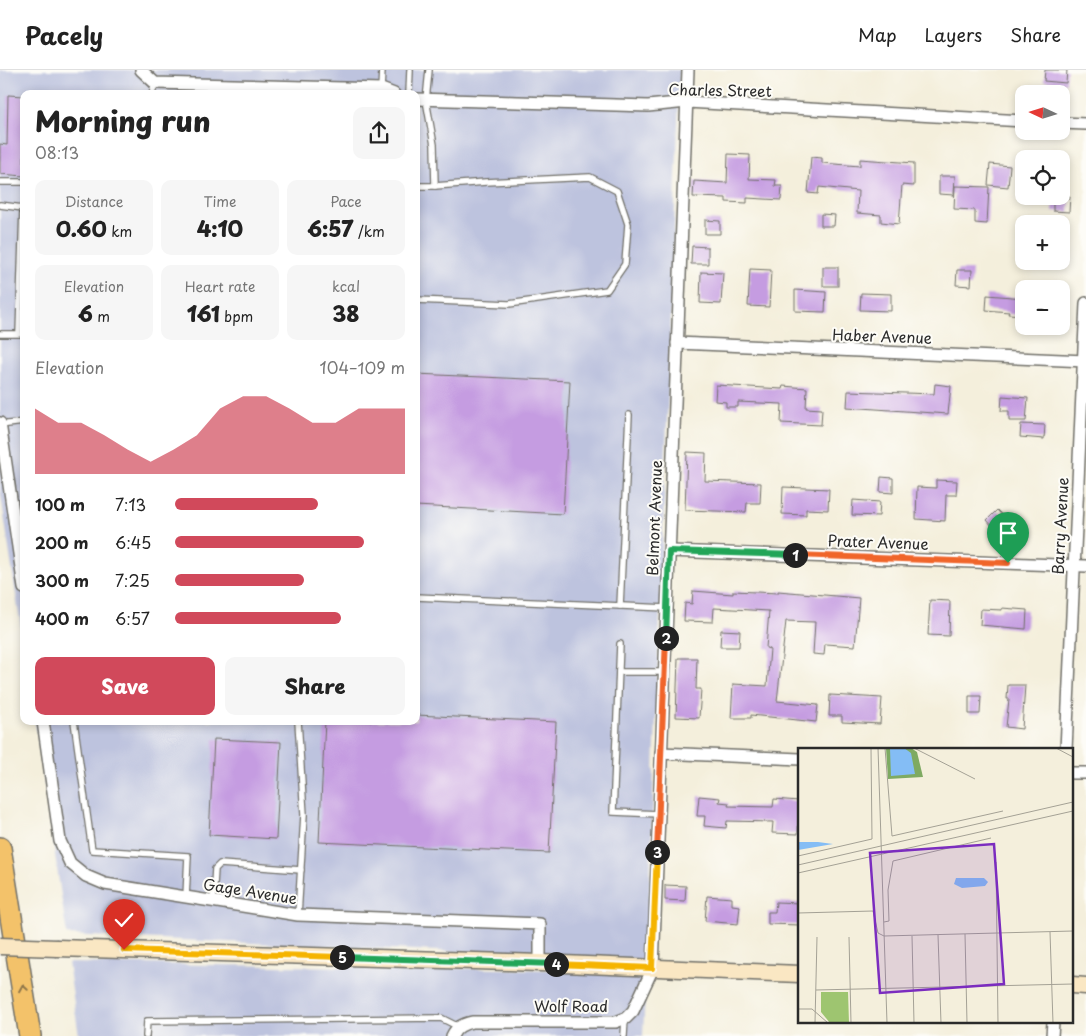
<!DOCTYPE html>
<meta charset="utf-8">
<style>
:root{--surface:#fff;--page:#f6f6f6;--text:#222;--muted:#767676;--line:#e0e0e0;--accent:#d1495b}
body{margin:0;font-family:"Playpen Sans",sans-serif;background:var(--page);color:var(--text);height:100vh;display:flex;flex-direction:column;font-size:19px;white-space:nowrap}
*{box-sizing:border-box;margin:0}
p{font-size:16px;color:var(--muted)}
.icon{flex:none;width:28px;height:28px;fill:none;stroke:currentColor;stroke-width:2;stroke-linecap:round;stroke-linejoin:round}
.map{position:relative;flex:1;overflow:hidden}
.details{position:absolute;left:20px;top:20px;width:400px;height:635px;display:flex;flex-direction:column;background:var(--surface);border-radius:10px;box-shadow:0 2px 8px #0003}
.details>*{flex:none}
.needle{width:32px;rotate:274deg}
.controls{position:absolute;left:1015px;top:15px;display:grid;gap:10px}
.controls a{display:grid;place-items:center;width:55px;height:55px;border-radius:10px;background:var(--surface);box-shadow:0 2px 8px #0003;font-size:25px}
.pin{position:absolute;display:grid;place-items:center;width:42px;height:42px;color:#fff;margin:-51px -21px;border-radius:50% 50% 50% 0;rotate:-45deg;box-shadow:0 0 5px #0007}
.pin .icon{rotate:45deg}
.km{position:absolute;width:25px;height:25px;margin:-12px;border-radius:50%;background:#222;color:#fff;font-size:14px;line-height:25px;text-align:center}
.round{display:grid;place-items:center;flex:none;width:52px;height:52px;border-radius:10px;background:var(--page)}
.summary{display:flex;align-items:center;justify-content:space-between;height:85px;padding:0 15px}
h1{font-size:28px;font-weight:800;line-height:38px}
.figures{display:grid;grid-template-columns:repeat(3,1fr);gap:8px;height:85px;padding:5px 15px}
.figures div{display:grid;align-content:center;border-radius:10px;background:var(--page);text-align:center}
.figures b{font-size:21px;font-weight:800}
.figures small{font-size:14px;font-weight:400}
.figures p{font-size:14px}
.chart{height:140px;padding:10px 15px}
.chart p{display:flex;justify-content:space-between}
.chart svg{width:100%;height:90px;margin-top:5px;fill:var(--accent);opacity:.7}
.cta{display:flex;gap:10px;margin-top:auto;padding:10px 15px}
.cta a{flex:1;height:58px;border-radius:10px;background:var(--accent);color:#fff;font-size:20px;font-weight:800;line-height:58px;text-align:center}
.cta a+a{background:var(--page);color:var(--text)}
ul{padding:0 15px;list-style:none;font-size:16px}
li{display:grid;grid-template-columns:80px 60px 1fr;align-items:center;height:38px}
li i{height:12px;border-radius:6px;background:var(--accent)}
header{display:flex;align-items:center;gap:30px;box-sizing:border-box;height:70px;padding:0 25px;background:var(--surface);border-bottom:1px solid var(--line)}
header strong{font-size:24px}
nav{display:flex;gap:28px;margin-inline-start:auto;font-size:18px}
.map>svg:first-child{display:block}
.industrial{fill:#bdc3de}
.building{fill:#c59ce1}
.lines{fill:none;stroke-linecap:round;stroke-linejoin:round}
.service-casing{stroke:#717069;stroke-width:8}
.minor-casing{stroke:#717069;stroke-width:14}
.secondary-casing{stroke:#717069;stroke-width:19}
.motorway-casing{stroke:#717069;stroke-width:24}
.service{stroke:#fff;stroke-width:5.5}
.minor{stroke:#fff;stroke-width:11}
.secondary{stroke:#fae7c3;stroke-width:16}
.motorway{stroke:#f3c26a;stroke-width:21}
.secondary-bridge-casing{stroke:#717069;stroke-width:19;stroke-linecap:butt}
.secondary-bridge{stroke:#fae7c3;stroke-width:16}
.oneway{stroke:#8f764a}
.split-1-casing{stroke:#fff;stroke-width:10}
.split-2-casing{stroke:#fff;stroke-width:10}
.split-3-casing{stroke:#fff;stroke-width:10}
.split-4-casing{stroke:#fff;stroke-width:10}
.split-5-casing{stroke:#fff;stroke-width:10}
.split-6-casing{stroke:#fff;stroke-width:10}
.split-1{stroke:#f0652b;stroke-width:6}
.split-2{stroke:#22a559;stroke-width:6}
.split-3{stroke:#f0652b;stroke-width:6}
.split-4{stroke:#f5b400;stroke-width:6}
.split-5{stroke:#22a559;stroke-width:6}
.split-6{stroke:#f5b400;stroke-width:6}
.labels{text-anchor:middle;stroke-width:4;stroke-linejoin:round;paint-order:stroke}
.street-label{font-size:15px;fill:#2b2b2b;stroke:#fdfcf7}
.inset-road{fill:none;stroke:#a4a195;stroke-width:1}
.view{fill:#7b2cbf;fill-opacity:0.15;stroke:#7b2cbf;stroke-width:2.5}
.inset-edge{fill:none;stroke:#2b2b2b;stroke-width:2.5}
</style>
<header>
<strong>Pacely</strong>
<nav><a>Map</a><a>Layers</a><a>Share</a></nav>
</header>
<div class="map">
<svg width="1086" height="966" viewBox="0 0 1086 966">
<rect width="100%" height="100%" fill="#fdfcf7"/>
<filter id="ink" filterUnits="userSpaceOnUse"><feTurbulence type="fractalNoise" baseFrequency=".02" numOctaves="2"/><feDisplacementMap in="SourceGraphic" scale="10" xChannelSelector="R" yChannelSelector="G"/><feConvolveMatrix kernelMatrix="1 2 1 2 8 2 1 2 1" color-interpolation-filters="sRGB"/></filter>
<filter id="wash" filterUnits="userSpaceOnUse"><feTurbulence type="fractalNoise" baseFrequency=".0096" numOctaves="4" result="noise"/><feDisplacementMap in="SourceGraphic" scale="20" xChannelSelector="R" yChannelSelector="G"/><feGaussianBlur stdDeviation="1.12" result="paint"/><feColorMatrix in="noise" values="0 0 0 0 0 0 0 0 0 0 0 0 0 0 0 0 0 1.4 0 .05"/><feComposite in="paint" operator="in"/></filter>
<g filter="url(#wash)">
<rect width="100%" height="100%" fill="#f4efdc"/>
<g class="industrial">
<polygon points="0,0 680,0 647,890 67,865 35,651 416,651 416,24 24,24 24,578 0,419"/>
<polygon points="68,893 646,901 643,966 79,966"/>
</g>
<g id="blocks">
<g class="building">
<polygon points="1045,0 1067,0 1066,13 1044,11"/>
<polygon points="8,25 24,26 24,106 0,104 0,74 7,75"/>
<polygon points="728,84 750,85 749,109 776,110 775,116 782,116 781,130 747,128 747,133 726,132 726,128 693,127 694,111 727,113"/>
<polygon points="811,87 822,88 822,93 860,96 860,89 914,93 914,116 902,115 899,154 881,152 881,145 857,143 858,121 819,117 818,124 808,123"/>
<polygon points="990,94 1010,96 1008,117 988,115"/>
<polygon points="939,106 955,106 954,125 939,124"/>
<polygon points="955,116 989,117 987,154 975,153 975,140 954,139"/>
<polygon points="1053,126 1070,126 1069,142 1053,141"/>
<polygon points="821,144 835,145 834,156 821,156"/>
<polygon points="705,150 720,151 720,164 705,164"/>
<polygon points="692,176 708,177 708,194 691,194"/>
<rect x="823" y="197" width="15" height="19"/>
<polygon points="750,199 771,200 769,237 748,236"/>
<polygon points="957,200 972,200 971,216 956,215"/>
<polygon points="701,202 723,203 721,234 700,233"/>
<polygon points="795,220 826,222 825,242 795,241"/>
<polygon points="861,223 891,224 891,241 860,240"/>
<polygon points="987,225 1024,228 1024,245 1008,244 1009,242 986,240"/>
<polygon points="416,304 570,311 563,444 416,436"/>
<polygon points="935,314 951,316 948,344 847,337 848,321 934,324"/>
<polygon points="716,315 782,319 783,316 807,318 806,338 822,339 821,355 781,353 782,334 738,332 738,337 726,337 726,332 715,331"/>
<polygon points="1002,326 1028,328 1026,351 1009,351 1009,341 1001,341"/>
<polygon points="1021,354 1045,355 1044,369 1020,367"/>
<polygon points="687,382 706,383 705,411 761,413 760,433 747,433 746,442 685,440"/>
<polygon points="881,407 893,408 893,423 880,422"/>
<polygon points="936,410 957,411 956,425 946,425 945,451 916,449 917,417 936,418"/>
<polygon points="783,417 829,419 828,440 806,439 806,445 782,444"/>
<polygon points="853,430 880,432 879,446 852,445"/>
<polygon points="997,440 1011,455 1000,465 987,450"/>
<polygon points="693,521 733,524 733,521 778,523 778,521 859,528 855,576 825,574 824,585 813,584 815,552 786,551 777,631 818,635 816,652 751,645 751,648 731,648 733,614 767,616 770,579 766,578 769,541 714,538 713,552 684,551 685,533 692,534"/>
<polygon points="930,530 950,531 949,566 928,565"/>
<polygon points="1002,538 1027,540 1026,559 980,555 981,539 1002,540"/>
<polygon points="721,560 740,561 739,577 720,577"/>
<polygon points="678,588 697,588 696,619 701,619 699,648 676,647"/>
<polygon points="1008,615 1025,615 1022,659 1006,657 1009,629 1007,629"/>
<polygon points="830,625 882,628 880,654 842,652 842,646 829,646"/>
<polygon points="969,626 981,626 980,644 969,644"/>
<polygon points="416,645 556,652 549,783 319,772 325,651 416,651"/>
<polygon points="214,669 281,672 276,769 209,765"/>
<polygon points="699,726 720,728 719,732 729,733 728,736 773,737 774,729 799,731 798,764 772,763 773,752 727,751 726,758 704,756 705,746 697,746"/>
<polygon points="665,815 686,816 685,831 665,830"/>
<polygon points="707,826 732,828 732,835 740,836 738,854 705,851"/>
<polygon points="776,832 800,833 800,855 768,854 768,842 775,842"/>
</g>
</g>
</g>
<g filter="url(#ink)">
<use href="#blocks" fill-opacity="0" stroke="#717069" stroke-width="1"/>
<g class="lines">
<g class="service-casing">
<g id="service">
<polyline points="429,0 426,30 434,75 435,116"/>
<polyline points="381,19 382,0"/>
<polyline points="152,24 155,13"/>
<polyline points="409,24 410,0"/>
<polyline points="0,112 24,112"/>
<polyline points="416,116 435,116 486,112 590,107 617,121 628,154 625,194 607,220 509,234 416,230"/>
<polyline points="0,135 23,138 19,264 0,264"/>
<polyline points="0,355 24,352"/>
<polyline points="416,527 667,538"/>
<polyline points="620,536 629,345"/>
<polyline points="620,574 613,742 659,744"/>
<polyline points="619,602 664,602"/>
<polyline points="74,651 92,780 188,786 186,827"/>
<polyline points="213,831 215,799 220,794 301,800"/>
<polyline points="298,845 304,745 298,651"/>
<polyline points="146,966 147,951 441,948 459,957"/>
<polyline points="624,966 625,949"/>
</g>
</g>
<g class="minor-casing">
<g id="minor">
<polyline points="141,0 155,13 381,19 394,24"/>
<polyline points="416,29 648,36 687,32 1024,51"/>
<polyline points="1061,53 1086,54"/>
<polyline points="677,273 1086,291"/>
<polyline points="0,353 24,518"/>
<polyline points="669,481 1086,496"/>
<polyline points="43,651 60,771 70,793 86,806 105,814 298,845 540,854 540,893"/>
<polyline points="1066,680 1086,233"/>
<polyline points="661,683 800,689"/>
<polyline points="1072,703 1086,703"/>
<path d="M452 966C456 957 463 954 472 952H616L626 948 633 941 653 898 688 0"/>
<polyline points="1052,966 1053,952"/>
</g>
</g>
<g class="secondary-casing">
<g id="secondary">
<polyline points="57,878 540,893 800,904"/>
<polyline points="1072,915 1086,916"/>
</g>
</g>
<g class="motorway-casing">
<polyline id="motorway" points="0,778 30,966"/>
</g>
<use href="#service" class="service"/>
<use href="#minor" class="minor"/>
<use href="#secondary" class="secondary"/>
<use href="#motorway" class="motorway"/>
<g class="secondary-bridge-casing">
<polyline id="secondary-bridge" points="0,876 57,878"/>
</g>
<use href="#secondary-bridge" class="secondary-bridge"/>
</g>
<defs><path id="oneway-chevron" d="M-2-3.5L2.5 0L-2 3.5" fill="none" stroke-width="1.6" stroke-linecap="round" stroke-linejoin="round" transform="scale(1.25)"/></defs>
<use class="oneway" href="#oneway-chevron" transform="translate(23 918) rotate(-99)"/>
</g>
<g class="lines" filter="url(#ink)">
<g class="split-1-casing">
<polyline id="split-1" points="795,485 1008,493"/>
</g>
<g class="split-2-casing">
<polyline id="split-2" points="666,568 669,481 795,485"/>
</g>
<g class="split-3-casing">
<polyline id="split-3" points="657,782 666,568"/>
</g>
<g class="split-4-casing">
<polyline id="split-4" points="556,894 652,898 657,782"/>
</g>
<g class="split-5-casing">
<polyline id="split-5" points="342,887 556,894"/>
</g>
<g class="split-6-casing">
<polyline id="split-6" points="124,880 342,887"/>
</g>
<use href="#split-1" class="split-1"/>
<use href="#split-2" class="split-2"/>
<use href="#split-3" class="split-3"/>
<use href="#split-4" class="split-4"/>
<use href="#split-5" class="split-5"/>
<use href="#split-6" class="split-6"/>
</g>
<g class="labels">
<g class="street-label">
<text transform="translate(720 21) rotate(1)" y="5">Charles Street</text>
<text transform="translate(882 267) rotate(2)" y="5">Haber Avenue</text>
<text transform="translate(655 448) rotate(-88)" y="5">Belmont Avenue</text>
<text transform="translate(1061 456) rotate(-87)" y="5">Barry Avenue</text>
<text transform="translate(878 473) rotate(2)" y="5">Prater Avenue</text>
<text transform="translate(250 822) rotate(9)" y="5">Gage Avenue</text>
<text x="571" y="942">Wolf Road</text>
</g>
</g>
<g transform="translate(798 678)">
<rect width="275" height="275" fill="#f4efdc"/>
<path d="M23 244H50L51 275H32L23 264Z" fill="#9ec570"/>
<path d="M88 0H113L119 4 125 29 90 31Z" fill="#7eaa62"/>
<path d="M92 0H106L113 5 117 26 93 28ZM0 94H20L35 96 0 102ZM158 130H186L190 134 187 138 164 140 156 136Z" fill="#84bdf5"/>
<path class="inset-road" d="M80 0 89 275M87 0 94 88 205 63M116 0 177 31M258 0 275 9M0 108 74 91 73 0M198 114 200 275M0 117 275 54M0 125 275 63M0 165 75 163 80 185 86 188 275 183M86 174 91 173 90 142 95 113 193 90M252 184 255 275M167 186 169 275M140 187 143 275M114 188 116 275M51 189 53 275M18 242 275 236M0 261H14L30 275M17 275 19 189"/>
<path class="view" d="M196 96 206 236 82 245 72 105Z"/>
<rect width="275" height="275" class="inset-edge"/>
</g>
</svg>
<div class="controls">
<a><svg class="needle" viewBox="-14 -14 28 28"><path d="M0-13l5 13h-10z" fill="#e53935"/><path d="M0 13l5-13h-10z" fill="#767676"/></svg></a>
<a><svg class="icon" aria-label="locate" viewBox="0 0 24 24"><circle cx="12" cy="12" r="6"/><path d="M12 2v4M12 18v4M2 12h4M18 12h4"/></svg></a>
<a>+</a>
<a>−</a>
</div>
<div class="pin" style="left:1008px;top:493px;background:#1e9e55"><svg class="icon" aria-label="arrive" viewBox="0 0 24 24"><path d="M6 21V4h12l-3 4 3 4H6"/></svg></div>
<div class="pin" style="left:124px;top:880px;background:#d93025"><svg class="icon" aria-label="check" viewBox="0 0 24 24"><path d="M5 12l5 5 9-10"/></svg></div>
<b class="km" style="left:795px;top:485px">1</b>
<b class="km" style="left:666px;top:568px">2</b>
<b class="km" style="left:657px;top:782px">3</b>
<b class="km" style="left:556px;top:894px">4</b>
<b class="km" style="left:342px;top:887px">5</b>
<section class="details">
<div class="summary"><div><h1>Morning run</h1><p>08:13</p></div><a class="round"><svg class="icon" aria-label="share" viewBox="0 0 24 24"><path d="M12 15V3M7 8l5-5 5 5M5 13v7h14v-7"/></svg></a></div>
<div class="figures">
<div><p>Distance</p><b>0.60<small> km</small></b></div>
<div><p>Time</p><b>4:10</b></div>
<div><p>Pace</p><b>6:57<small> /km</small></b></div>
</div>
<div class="figures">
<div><p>Elevation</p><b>6<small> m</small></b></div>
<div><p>Heart rate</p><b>161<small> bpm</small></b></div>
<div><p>kcal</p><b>38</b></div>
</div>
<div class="chart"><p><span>Elevation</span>104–109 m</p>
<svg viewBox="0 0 160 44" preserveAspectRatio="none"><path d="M0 44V12L10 19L20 19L30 25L40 32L50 38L60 32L70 25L80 12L90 6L100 6L110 12L120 19L130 19L140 12L150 12L160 12V44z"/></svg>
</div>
<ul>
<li><b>100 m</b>7:13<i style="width:62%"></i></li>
<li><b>200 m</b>6:45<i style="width:82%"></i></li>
<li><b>300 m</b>7:25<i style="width:56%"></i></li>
<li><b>400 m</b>6:57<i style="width:72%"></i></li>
</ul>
<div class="cta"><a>Save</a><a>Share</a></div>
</section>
</div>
